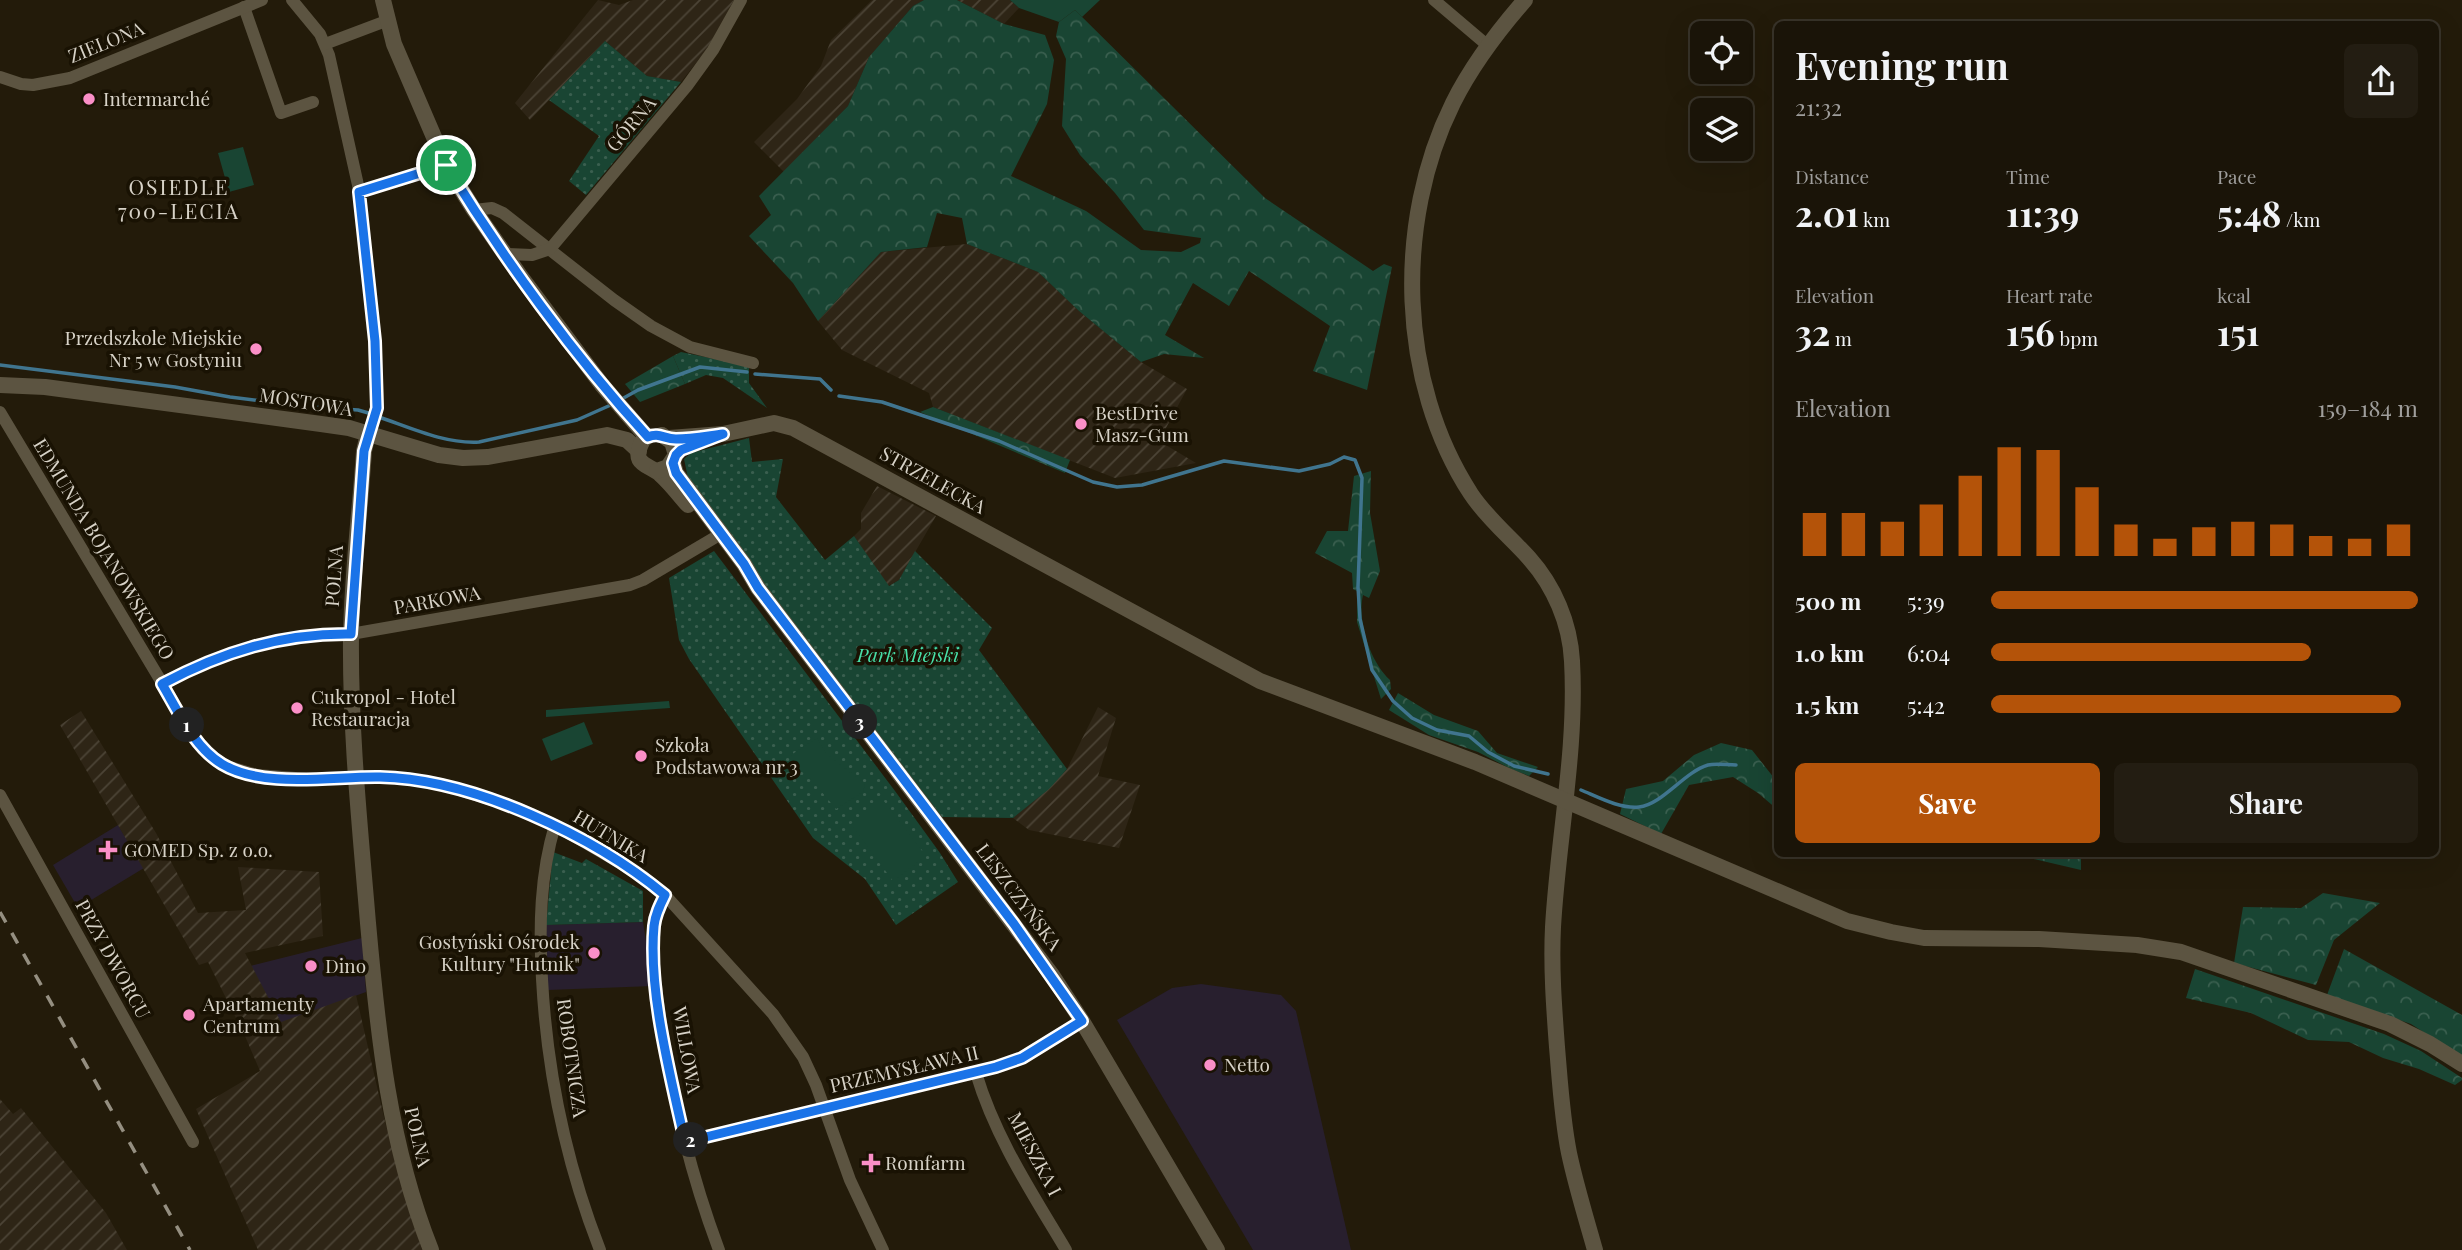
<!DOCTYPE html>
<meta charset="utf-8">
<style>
:root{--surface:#1a1408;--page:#231d12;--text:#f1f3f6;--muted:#9f9e9c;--line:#383329;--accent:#b45309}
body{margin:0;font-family:"Playfair Display",serif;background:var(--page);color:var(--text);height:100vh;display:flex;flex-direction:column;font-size:26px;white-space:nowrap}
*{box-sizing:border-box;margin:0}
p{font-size:23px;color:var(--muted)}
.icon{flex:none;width:38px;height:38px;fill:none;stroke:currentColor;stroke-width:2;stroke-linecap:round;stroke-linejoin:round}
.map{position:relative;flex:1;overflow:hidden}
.sheet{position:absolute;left:1774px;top:21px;width:665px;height:836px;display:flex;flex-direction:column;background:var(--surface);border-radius:10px;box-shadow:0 7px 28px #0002,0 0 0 2px var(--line)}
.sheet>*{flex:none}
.buttons{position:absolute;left:1690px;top:21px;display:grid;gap:14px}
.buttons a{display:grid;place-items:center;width:63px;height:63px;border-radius:10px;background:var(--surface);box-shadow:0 7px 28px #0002,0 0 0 2px var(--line);font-size:35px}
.pin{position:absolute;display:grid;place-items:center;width:60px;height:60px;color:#fff;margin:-30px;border:4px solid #fff;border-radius:50%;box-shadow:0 2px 7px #0007}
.km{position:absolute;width:35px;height:35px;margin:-18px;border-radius:50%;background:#222;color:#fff;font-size:19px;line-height:35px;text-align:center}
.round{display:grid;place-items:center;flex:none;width:74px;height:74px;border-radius:10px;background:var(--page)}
.headline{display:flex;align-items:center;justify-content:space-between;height:119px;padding:0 21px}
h1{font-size:38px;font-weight:700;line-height:52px}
.metrics{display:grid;grid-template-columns:repeat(3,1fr);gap:10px;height:119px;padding:7px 21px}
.metrics div{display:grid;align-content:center}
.metrics b{font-size:35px;font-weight:700}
.metrics small{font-size:19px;font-weight:400}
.metrics p{font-size:19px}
.chart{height:196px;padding:14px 21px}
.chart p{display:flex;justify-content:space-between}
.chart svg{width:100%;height:126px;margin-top:7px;stroke:var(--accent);stroke-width:6}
.button{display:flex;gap:14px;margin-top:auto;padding:14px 21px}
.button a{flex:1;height:80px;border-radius:10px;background:var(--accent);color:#fff;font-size:28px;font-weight:700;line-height:80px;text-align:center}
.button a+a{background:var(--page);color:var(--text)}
ul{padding:0 21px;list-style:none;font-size:23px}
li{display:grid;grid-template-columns:112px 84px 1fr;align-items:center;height:52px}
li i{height:18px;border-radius:9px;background:var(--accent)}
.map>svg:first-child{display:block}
.commercial{fill:#281f2e}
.industrial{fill:url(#industrial-furrows)}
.green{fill:url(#green-dots)}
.forest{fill:url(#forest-crowns)}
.pitch{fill:#194533}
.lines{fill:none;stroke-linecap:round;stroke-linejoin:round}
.stream{stroke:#40758f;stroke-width:3.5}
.minor{stroke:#5c5441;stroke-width:12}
.tertiary{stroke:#5c5441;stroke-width:16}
.rail{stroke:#958f81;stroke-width:3.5;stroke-dasharray:12 12;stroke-linecap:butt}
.route-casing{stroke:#fff;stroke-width:14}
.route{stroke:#1a73e8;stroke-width:9}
.poi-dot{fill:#fa8fc7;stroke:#191203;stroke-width:2.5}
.labels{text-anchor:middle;stroke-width:7;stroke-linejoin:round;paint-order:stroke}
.street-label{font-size:19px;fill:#d7d2c7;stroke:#191203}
.poi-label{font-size:19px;fill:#d7d2c7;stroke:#191203;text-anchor:start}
.park-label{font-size:19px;font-style:italic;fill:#48dfa8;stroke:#191203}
.neighbourhood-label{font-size:21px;letter-spacing:2px;fill:#d7d2c7;stroke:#191203}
</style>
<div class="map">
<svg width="2462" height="1250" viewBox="0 0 2462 1250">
<defs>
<pattern id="industrial-furrows" width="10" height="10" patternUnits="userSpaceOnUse" patternTransform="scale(1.75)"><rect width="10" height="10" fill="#2e2516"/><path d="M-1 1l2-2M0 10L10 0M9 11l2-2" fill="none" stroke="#4c4436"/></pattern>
<pattern id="green-dots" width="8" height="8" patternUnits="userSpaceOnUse" patternTransform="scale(1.75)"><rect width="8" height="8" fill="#194533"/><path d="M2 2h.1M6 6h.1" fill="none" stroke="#3a5f4f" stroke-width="1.8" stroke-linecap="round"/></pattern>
<pattern id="forest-crowns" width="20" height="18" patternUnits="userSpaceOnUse" patternTransform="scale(1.75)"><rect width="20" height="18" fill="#194533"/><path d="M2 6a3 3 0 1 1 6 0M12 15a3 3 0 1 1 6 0" fill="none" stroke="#3a5f4f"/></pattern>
</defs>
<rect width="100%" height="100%" fill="#231b0a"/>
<g class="commercial">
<polygon points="118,825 144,868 78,908 53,865"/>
<polygon points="643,922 653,986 548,990 546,925"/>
<polygon points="362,938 366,992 281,1023 250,966"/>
<polygon points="1201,984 1281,995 1296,1011 1351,1250 1253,1250 1117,1020 1172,988"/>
</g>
<g class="industrial">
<polygon points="598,0 619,5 633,0 734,0 707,49 681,82 647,76 605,41 530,120 515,103"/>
<polygon points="872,0 924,0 913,6 869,57 848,106 784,172 754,142 797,99 821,66 831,40"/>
<polygon points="957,0 1010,0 1019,8 1004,24"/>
<polygon points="967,244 1038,272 1079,311 1141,362 1187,389 1159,441 1196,463 1115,478 933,407 929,393 842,350 818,321 881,252"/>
<polygon points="877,486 936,516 899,580 888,586 854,536 861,529 861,513"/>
<polygon points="1098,707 1116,718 1098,776 1140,785 1119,848 1029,830 1013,818 1047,790 1067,769"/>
<polygon points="81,711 156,833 198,913 246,910 238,867 319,872 323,936 245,953 281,1022 356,995 386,1126 422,1250 258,1250 196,1109 260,1071 245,1036 208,962 199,965 60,725"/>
<polygon points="0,1099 13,1114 21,1108 106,1213 127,1250 0,1250"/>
</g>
<g class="green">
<polygon points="605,41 647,76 681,82 586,195 569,181 599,136 549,100"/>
<polygon points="681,352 749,366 749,383 767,408 723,378 706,375 685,384 673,356"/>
<polygon points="749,438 752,462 783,459 776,497 825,560 854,536 889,586 899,580 915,551 992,628 979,650 1067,769 1049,789 1013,818 942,817 763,585 688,478 684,459 691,453"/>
<polygon points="714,551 895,791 940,853 958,882 896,925 865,879 813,838 689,659 679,640 669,578"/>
<polygon points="553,852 582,863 586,859 643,891 643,922 546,925"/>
</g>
<g class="forest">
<polygon points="924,0 957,0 1004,24 1045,35 1054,60 1047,104 1011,176 1086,211 1141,250 1181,252 1200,243 1201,238 1144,230 1115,193 1080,155 1062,126 1066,59 1056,36 1059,22 1075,10 1265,198 1373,271 1384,264 1392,267 1367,390 1313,371 1330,326 1249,271 1229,306 1193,283 1165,335 1204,358 1164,354 1141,362 1079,311 1038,272 967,244 962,218 937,213 927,247 881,252 818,321 793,283 749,236 771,215 759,196 848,106 869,57 913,6"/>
<polygon points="673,356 685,384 640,402 625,384"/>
<polygon points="933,407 1070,460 1065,473 920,412"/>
<path d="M1371 471 1370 513 1380 571 1369 598 1363 595C1357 621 1370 662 1390 680L1391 689 1381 699 1357 622V591L1353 589 1352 573 1315 553 1327 531H1348L1354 476Z"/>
<polygon points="1398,693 1434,715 1478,731 1497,753 1538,767 1529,776 1511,769 1478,752 1429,735 1389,710"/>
<polygon points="1721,743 1752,750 1778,783 1778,810 1758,793 1733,777 1689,785 1661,834 1620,814 1626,789 1663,781 1694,755"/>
<polygon points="2033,854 2081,854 2081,870 2034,859"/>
<polygon points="2323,893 2380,903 2334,940 2316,985 2234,963 2243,907 2301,908"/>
<polygon points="2344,949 2462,1015 2462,1057 2411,1024 2327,995"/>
<polygon points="2195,969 2384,1034 2421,1051 2462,1078 2462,1080 2455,1085 2419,1069 2383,1058 2349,1042 2308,1040 2251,1013 2186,998"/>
</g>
<g class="pitch">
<polygon points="1010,0 1100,0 1082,17 1075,10 1059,22 1019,8"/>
<polygon points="243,147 254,185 229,192 218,153"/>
<polygon points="669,701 670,708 546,717 546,710"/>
<polygon points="584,722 593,744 551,761 542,739"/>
<polygon points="817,738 826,753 865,784 863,792 836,809 791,755"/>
<polygon points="883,800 926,856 893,881 851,824"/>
</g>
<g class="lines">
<g class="stream">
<polyline points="0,365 175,387 230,397 312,407 358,410 372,414"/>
<polyline points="755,374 820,379 831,390"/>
<polyline points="839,396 882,402 999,441 1093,482 1117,487 1142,485 1224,461 1299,471 1330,464 1344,457 1355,460 1362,478 1358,587 1360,619 1372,670 1393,701 1412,718 1437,730 1469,736 1488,752 1514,766 1548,774"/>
<polyline points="620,400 638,390 700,367 747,372"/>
<path d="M379 417C411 428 445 444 479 442L577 420 613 404"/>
<path d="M1581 790C1598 797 1620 809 1639 807 1662 805 1684 772 1708 765 1716 763 1727 765 1736 765"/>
</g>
<g class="minor">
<polyline points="292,0 320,34 329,55 358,185 375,341 377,408 368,434"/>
<polyline points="1434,0 1487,45"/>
<polyline points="244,7 281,113 313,102"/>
<polyline points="325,44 386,21"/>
<polyline points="0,77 21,84 33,85 70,78 262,0"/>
<polyline points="359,192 446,165"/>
<polyline points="474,210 492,208 503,213 614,300 651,326 690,347 753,363"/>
<polyline points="505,254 532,255 550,249 687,86 713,50 741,0"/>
<polyline points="0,412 192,733 206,751 223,765 257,775 308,779 380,777 409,779 440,784 505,804 555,825 644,877 665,895 734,971 773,1014 803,1057 816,1085 850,1180 883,1250"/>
<path d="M162 684C224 651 280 634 351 634L630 585 643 580 714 538"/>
<polyline points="0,795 193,1142"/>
<path d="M555 825C540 875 539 927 542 979 547 1072 566 1163 600 1250"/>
<path d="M665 895C660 905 655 914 654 925 651 954 656 983 659 1011 671 1092 690 1173 719 1250"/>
<path d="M976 1073C995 1137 1032 1193 1066 1250"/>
<polyline points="685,1142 997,1067 1022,1058 1082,1021"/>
</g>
<g class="tertiary">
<polyline points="383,0 394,44 446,165 474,210 521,277 602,385 647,437"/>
<path d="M1525 0C1497 32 1472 65 1453 103 1394 222 1398 382 1471 494 1487 518 1509 536 1529 558 1554 586 1570 623 1572 661 1577 750 1558 838 1553 927 1551 967 1554 1007 1557 1047 1560 1082 1562 1118 1569 1153 1576 1186 1586 1218 1595 1250"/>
<polyline points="0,385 45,387 321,424 349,428 439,455 463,458 488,457 607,435 627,440 639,451"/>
<path d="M368 434 364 451C360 512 352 575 351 636 350 732 360 827 368 923 378 1035 389 1144 431 1250"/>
<polyline points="669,438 723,434 774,423 793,428 1260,681 1475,762 1847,921 1891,932 1924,938 2039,939 2137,945 2181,952 2390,1024 2430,1044 2462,1064"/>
<path d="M642 442C630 466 650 464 661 475 671 484 679 495 688 505"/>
<polyline points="673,463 676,473 744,564 758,588 1052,975 1082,1021 1217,1250"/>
<polyline points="657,471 668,467 676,455 672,442 662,435"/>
</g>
<polyline class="rail" points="0,912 190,1250"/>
</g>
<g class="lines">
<g class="route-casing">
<path id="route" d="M446 165C503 258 574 356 648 437 659 432 664 439 676 439 691 439 707 436 723 434L681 450 676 455 673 463 676 473 744 564 758 588 1014 924 1082 1021 1022 1058 996 1067 685 1142C671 1077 648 992 654 926 655 915 660 905 665 895 594 836 473 779 380 777 333 776 263 789 222 764 194 747 178 711 162 684 222 652 282 633 351 634L364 451 377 408 375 341 359 192Z"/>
</g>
<use href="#route" class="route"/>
</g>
<g class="poi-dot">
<circle cx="89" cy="99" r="7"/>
<circle cx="256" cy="349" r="7"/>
<circle cx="1081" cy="424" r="7"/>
<circle cx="297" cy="708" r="7"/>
<circle cx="641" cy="756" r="7"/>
<path d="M104.5 839.5h7v7h7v7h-7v7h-7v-7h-7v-7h7z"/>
<circle cx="594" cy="953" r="7"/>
<circle cx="311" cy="966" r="7"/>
<circle cx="189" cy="1015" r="7"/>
<circle cx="1210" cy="1065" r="7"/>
<path d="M867.5 1152.5h7v7h7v7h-7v7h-7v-7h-7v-7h7z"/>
</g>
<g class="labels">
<g class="street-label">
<text transform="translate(106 42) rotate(-22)" y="7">ZIELONA</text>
<text transform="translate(631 124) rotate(-50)" y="7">GÓRNA</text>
<text transform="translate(306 402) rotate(9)" y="7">MOSTOWA</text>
<text transform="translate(933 480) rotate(29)" y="7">STRZELECKA</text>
<text transform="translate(104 549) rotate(59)" y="7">EDMUNDA BOJANOWSKIEGO</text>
<text transform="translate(334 576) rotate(-86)" y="7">POLNA</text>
<text transform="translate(437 600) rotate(-10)" y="7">PARKOWA</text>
<text transform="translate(611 836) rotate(31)" y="7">HUTNIKA</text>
<text transform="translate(1019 897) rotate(53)" y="7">LESZCZYŃSKA</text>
<text transform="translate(113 959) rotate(61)" y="7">PRZY DWORCU</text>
<text transform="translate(687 1050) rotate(80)" y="7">WILLOWA</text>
<text transform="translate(572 1058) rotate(82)" y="7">ROBOTNICZA</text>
<text transform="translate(904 1069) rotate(-13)" y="7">PRZEMYSŁAWA II</text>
<text transform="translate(418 1137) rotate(77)" y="7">POLNA</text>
<text transform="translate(1035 1154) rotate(62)" y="7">MIESZKA I</text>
</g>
<g class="poi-label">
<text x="103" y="106">Intermarché</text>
<text x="242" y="345" text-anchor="end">Przedszkole Miejskie<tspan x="242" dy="22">Nr 5 w Gostyniu</tspan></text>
<text x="1095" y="420">BestDrive<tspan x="1095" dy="22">Masz-Gum</tspan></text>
<text x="311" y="704">Cukropol - Hotel<tspan x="311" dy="22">Restauracja</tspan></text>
<text x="655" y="752">Szkoła<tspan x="655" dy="22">Podstawowa nr 3</tspan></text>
<text x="124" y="857">GOMED Sp. z o.o.</text>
<text x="580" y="949" text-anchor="end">Gostyński Ośrodek<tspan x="580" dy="22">Kultury "Hutnik"</tspan></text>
<text x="325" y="973">Dino</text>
<text x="203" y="1011">Apartamenty<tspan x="203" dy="22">Centrum</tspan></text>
<text x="1224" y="1072">Netto</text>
<text x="885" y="1170">Romfarm</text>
</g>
<g class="park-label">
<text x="908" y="662">Park Miejski</text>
</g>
<g class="neighbourhood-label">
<text x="179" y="195">OSIEDLE<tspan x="179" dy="24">700-LECIA</tspan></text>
</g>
</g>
</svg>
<div class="buttons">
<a><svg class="icon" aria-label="locate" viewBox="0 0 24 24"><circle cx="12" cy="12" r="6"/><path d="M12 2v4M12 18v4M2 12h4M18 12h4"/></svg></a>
<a><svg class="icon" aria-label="layers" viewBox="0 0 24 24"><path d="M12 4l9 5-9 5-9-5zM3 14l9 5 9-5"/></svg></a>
</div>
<div class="pin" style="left:446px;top:165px;background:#1e9e55"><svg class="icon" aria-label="arrive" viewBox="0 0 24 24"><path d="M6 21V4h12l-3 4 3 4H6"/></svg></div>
<b class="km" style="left:187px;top:725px">1</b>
<b class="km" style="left:691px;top:1140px">2</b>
<b class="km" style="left:860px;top:722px">3</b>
<section class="sheet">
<div class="headline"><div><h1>Evening run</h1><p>21:32</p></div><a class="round"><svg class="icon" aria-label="share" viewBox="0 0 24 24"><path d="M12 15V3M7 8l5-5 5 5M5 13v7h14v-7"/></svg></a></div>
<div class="metrics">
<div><p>Distance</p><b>2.01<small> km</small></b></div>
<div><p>Time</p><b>11:39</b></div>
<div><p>Pace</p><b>5:48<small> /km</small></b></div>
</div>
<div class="metrics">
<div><p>Elevation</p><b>32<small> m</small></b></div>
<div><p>Heart rate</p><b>156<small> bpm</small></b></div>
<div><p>kcal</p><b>151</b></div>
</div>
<div class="chart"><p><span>Elevation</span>159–184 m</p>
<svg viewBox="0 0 160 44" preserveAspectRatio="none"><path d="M5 44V29M15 44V29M25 44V32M35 44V26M45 44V16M55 44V6M65 44V7M75 44V20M85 44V33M95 44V38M105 44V34M115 44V32M125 44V33M135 44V37M145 44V38M155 44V33"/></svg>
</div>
<ul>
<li><b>500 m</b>5:39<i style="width:100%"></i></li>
<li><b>1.0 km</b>6:04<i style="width:75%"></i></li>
<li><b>1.5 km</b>5:42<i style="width:96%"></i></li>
</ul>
<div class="button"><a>Save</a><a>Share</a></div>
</section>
</div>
